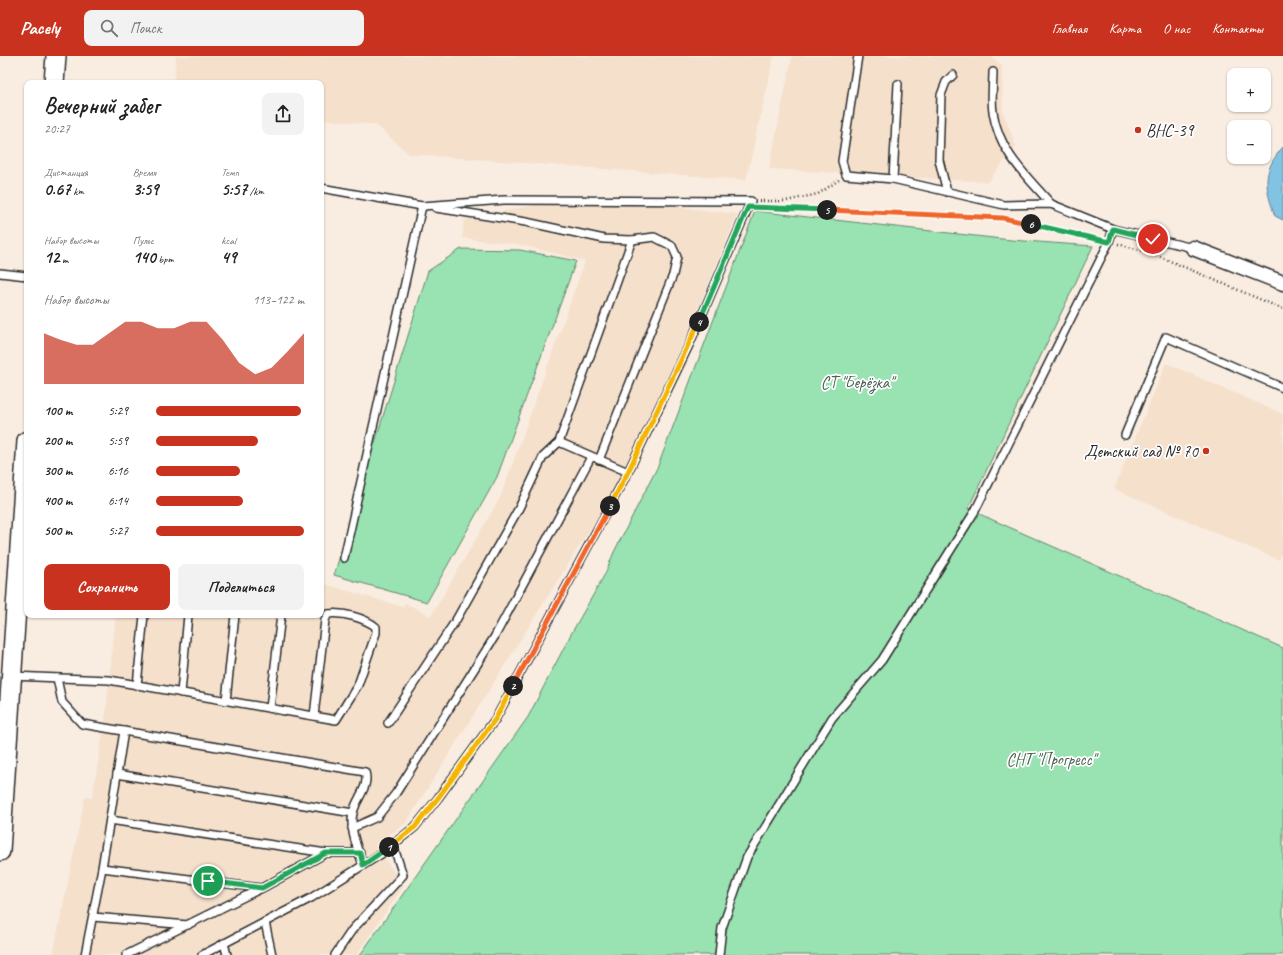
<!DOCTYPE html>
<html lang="ru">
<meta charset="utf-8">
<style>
:root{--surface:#fff;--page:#f2f2f2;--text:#222;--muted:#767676;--accent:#c8321e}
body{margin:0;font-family:Caveat,sans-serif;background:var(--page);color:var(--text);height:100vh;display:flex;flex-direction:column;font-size:15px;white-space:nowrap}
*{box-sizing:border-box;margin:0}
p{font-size:13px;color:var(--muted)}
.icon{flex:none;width:22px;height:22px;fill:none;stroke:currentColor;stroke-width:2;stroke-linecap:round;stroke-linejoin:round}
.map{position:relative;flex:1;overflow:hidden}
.side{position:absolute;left:24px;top:24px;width:300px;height:538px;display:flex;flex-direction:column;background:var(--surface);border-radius:8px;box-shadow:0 1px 3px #0004}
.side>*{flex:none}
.controls{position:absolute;left:1227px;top:12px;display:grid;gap:8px}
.controls a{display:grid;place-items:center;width:44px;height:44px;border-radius:8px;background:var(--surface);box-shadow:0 1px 3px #0004;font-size:20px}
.pin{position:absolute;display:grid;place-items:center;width:34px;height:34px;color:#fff;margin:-17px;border:2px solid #fff;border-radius:50%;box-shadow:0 1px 4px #0007}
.km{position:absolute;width:20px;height:20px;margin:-10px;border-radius:50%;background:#222;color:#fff;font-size:11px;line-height:20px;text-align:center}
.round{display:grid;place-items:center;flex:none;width:42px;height:42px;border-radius:8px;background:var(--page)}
.headline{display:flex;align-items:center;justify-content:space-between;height:68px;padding:0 20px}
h1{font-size:22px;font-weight:600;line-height:30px}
.stats{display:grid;grid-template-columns:repeat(3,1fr);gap:6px;height:68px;padding:4px 20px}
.stats div{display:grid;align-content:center}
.stats b{font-size:17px;font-weight:600}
.stats small{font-size:11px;font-weight:400}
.stats p{font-size:11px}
.chart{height:112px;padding:8px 20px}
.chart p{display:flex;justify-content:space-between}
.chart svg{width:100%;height:72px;margin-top:4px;fill:var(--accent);opacity:.7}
.cta{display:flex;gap:8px;margin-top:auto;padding:8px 20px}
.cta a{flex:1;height:46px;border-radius:8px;background:var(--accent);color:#fff;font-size:16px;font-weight:600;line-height:46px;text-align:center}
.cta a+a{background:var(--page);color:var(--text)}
ul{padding:0 20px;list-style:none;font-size:13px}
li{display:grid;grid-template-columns:64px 48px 1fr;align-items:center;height:30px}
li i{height:10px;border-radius:5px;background:var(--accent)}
header{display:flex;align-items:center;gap:24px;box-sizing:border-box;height:56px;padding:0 20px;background:var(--accent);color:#fff}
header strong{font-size:19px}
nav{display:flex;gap:22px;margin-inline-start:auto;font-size:14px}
.search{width:280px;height:36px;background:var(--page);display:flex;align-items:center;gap:10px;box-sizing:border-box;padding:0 14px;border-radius:8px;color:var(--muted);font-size:15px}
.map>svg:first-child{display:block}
.built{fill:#f5e0cc}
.green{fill:#99e2b1;stroke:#62866e}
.water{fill:#82c2e3;stroke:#5f8699}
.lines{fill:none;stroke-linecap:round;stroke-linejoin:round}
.lane-casing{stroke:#2b2b2b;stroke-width:10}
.street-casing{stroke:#2b2b2b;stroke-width:17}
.secondary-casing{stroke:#2b2b2b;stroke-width:22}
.path{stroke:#2b2b2b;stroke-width:2.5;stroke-dasharray:1 3;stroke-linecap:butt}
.lane{stroke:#fff;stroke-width:7}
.street{stroke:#fff;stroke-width:14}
.secondary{stroke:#fff;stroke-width:19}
.split-1-casing{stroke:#fff;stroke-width:8}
.split-2-casing{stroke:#fff;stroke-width:8}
.split-3-casing{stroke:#fff;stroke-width:8}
.split-4-casing{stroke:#fff;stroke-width:8}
.split-5-casing{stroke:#fff;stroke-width:8}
.split-6-casing{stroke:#fff;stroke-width:8}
.split-7-casing{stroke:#fff;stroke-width:8}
.split-1{stroke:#22a559;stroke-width:5}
.split-2{stroke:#f5b400;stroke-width:5}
.split-3{stroke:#f0652b;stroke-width:5}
.split-4{stroke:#f5b400;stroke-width:5}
.split-5{stroke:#22a559;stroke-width:5}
.split-6{stroke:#f0652b;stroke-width:5}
.split-7{stroke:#22a559;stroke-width:5}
.poi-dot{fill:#c8321e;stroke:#fff;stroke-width:1.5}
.labels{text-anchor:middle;stroke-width:3.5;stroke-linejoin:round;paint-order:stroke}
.poi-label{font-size:17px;fill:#2b2b2b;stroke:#fff;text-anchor:start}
.park-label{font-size:17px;fill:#4c6253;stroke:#fff}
</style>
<header>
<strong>Pacely</strong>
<div class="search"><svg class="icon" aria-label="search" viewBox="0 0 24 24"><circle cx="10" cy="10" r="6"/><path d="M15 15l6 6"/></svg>Поиск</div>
<nav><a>Главная</a><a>Карта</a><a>О нас</a><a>Контакты</a></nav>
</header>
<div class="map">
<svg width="1283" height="899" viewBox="0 0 1283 899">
<rect width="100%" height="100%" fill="#f9ede1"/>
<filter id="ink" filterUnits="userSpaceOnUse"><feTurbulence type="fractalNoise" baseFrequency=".025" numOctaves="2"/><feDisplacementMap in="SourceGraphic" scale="8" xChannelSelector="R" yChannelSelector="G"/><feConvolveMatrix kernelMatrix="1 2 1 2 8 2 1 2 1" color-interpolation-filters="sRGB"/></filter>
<g filter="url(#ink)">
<g class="built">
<polygon points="176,0 774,0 746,124 409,98 376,69 321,63 321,27 174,27"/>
<polygon points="792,0 991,0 1002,10 1003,56 1016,90 988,126 769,113"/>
<polygon points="547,146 670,150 738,158 686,281 627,414 406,767 375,789 404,830 356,899 53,899 85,741 92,742 105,664 116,559 321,559 321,527 403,551 405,547 431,560 501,440 585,205 521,189 462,182 464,164"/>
<polygon points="1166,307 1283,358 1283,493 1279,504 1114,433"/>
</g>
<g class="green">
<polygon points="755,155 1011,184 1093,190 968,453 1283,592 1283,899 360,899 528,661 571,578 605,518 614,496 658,410"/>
<polygon points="461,193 520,194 576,205 497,421 427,546 334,519 428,215"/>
</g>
<path class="water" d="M1283 91V164L1275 160C1265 131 1261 116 1283 91Z"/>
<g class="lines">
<g class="lane-casing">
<g id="lane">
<polyline points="858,0 842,105 846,119 893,123 1004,149 1051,148 1113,173 1193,192"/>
<path d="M993 16C993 28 991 43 993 56 999 96 1026 119 1051 148"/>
<polyline points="893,123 898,28"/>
<polyline points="947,136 939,104 941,39 946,26 953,19"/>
<polyline points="436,152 526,166 604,183 632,184 654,181 672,190 677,201 673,219 599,404"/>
<polyline points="0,217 27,220"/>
<polyline points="1125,379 1166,281 1283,332"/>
<polyline points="559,386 632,184"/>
<polyline points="344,502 422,150 425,150"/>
<path d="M12 620 109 624 336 664 358 629 376 577V571C365 562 343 556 328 558L325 564 314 660"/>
<path d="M57 622 62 646 82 668 365 716C370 731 356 742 353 757 349 774 358 793 363 809"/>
<polyline points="137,629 144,559"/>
<polyline points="181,637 188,559"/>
<polyline points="226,645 235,559"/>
<polyline points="270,652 281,559"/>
<polyline points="388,667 456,564 519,452 543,401 559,386 628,416"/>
<polyline points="117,718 353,757"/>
<polyline points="110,764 326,797"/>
<polyline points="352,772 377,761 396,737 495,580 591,401"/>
<polyline points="102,812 261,832"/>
<polyline points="93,861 188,869"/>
<polyline points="265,866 272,899"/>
<polyline points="224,887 227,899"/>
<polyline points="85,899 102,812 124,675"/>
<polyline points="126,899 262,832 326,797 360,797"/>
<polyline points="202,899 311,842 381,798 415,771 438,742 496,662 628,416 690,287 751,145 504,144 422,150 321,132"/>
<polyline points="335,899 352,874 403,819 393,789"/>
<polyline points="719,899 722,872 747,801 832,662 882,604 975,455 1109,186 1113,173"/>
</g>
</g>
<g class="street-casing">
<polyline id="street" points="1193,192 1283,227"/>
</g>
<g class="secondary-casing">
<g id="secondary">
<polyline points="54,27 56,0"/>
<polyline points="0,795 27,385"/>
</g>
</g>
<g class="path">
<polyline points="759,145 786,145 818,138 839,124"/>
<polyline points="759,151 1003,162 1099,184"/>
<polyline points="1118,188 1151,197 1283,253"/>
</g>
<use href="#lane" class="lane"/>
<use href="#street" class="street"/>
<use href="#secondary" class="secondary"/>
</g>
</g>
<g class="lines" filter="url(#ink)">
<g class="split-1-casing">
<polyline id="split-1" points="208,825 262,832 326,797 360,797 363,809 389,791"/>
</g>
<g class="split-2-casing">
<polyline id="split-2" points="389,791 415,771 438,742 496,662 513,630"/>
</g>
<g class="split-3-casing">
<polyline id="split-3" points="513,630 610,450"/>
</g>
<g class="split-4-casing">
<polyline id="split-4" points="610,450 628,416 699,266"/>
</g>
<g class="split-5-casing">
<polyline id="split-5" points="699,266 748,151 827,154"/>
</g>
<g class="split-6-casing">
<polyline id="split-6" points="827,154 1003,162 1031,168"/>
</g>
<g class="split-7-casing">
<polyline id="split-7" points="1031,168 1109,186 1113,173 1153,183"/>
</g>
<use href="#split-1" class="split-1"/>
<use href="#split-2" class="split-2"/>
<use href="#split-3" class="split-3"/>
<use href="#split-4" class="split-4"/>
<use href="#split-5" class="split-5"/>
<use href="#split-6" class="split-6"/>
<use href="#split-7" class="split-7"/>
</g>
<g class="poi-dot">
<circle cx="1138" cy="74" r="4"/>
<circle cx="1206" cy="395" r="4"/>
</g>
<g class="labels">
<g class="poi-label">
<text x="1146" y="80">ВНС-39</text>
<text x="1198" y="401" text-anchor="end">Детский сад № 70</text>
</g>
<g class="park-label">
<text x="857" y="332">СТ "Берёзка"</text>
<text x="1051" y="709">СНТ "Прогресс"</text>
</g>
</g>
</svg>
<div class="controls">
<a>+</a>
<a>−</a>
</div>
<div class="pin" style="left:208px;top:825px;background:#1e9e55"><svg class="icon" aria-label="arrive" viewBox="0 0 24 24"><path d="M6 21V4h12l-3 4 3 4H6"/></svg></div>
<div class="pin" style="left:1153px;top:183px;background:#d93025"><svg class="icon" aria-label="check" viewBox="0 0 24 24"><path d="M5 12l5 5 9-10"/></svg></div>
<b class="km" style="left:389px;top:791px">1</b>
<b class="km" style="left:513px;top:630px">2</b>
<b class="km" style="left:610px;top:450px">3</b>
<b class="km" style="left:699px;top:266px">4</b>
<b class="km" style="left:827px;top:154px">5</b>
<b class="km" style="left:1031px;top:168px">6</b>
<section class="side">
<div class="headline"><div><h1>Вечерний забег</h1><p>20:27</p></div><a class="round"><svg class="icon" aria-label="share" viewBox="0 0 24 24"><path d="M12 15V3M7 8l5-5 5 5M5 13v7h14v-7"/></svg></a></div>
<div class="stats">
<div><p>Дистанция</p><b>0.67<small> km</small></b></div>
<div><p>Время</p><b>3:59</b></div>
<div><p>Темп</p><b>5:57<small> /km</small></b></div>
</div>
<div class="stats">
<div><p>Набор высоты</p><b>12<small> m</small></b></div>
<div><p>Пульс</p><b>140<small> bpm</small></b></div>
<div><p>kcal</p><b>49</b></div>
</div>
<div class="chart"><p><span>Набор высоты</span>113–122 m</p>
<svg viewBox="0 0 160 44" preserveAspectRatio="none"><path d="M0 44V13L10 17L20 20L30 20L40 13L50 6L60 6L70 10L80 10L90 6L100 6L110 17L120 31L130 38L140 34L150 24L160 13V44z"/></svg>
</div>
<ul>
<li><b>100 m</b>5:29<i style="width:98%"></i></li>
<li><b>200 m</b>5:59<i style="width:69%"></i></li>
<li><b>300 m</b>6:16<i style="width:57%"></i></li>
<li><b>400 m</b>6:14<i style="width:59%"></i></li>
<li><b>500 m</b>5:27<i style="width:100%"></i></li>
</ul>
<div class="cta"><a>Сохранить</a><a>Поделиться</a></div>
</section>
</div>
